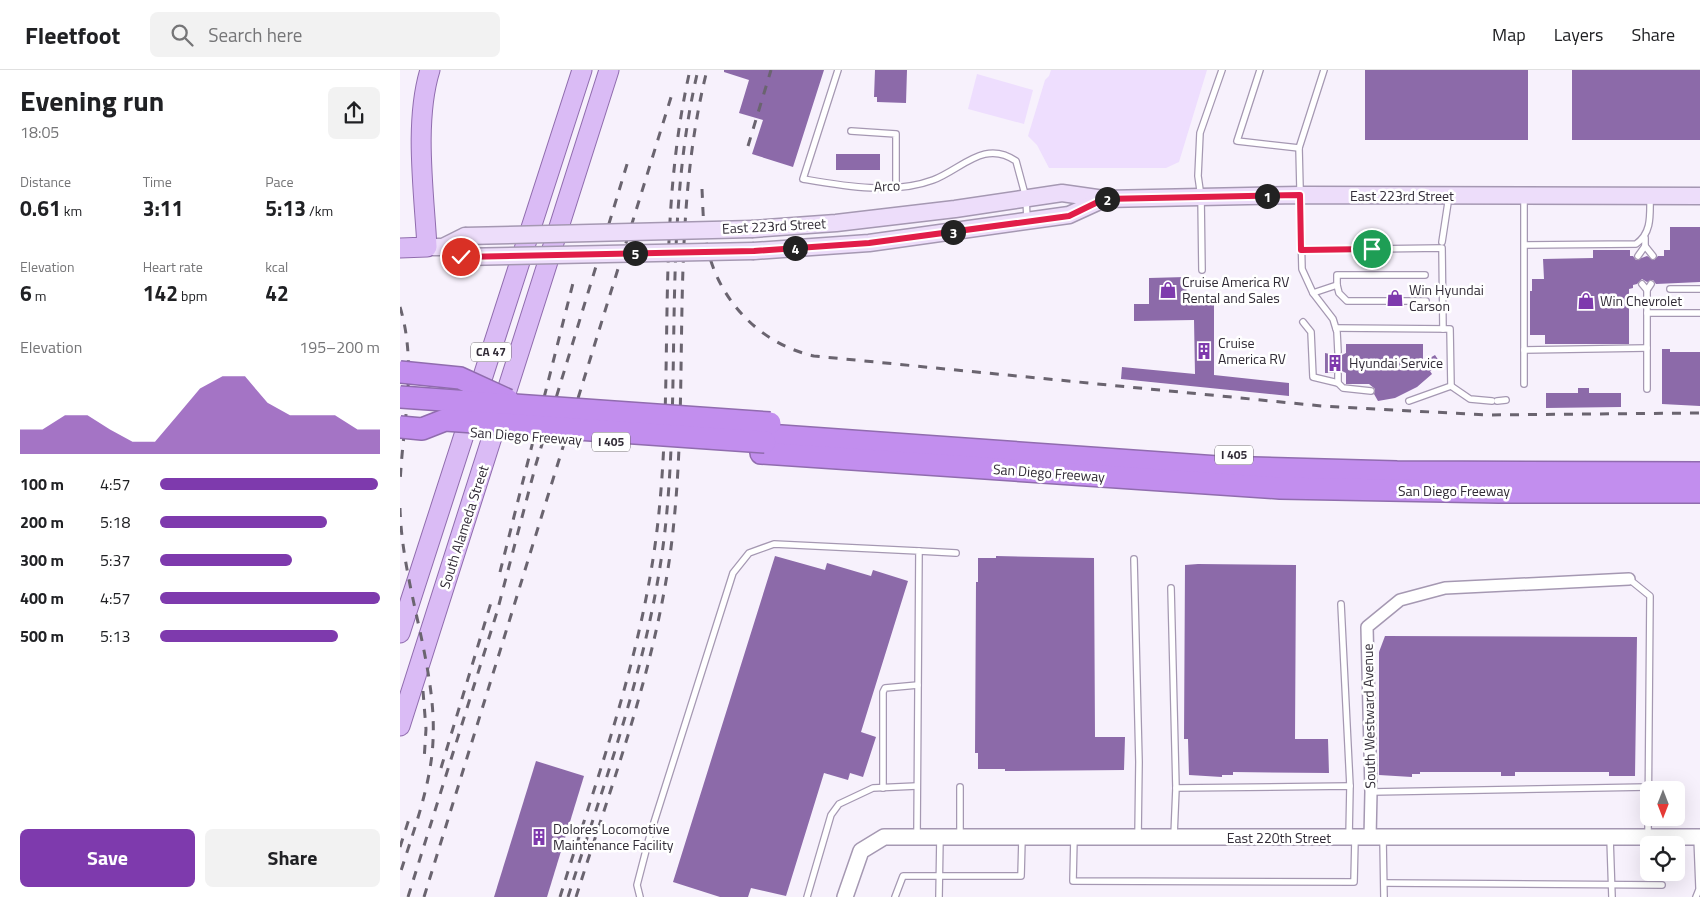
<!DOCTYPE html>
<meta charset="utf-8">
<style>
:root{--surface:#fff;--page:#f2f2f2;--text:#202124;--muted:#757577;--line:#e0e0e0;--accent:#7e3aad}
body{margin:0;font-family:"Titillium Web",sans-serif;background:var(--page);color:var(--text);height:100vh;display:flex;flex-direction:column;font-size:19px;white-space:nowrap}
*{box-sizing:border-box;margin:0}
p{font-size:16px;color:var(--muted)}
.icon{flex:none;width:28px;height:28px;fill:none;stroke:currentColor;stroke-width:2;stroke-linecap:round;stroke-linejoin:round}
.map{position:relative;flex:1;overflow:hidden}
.panel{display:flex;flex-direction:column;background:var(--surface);width:400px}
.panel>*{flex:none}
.needle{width:32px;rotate:180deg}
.buttons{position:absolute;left:1240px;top:711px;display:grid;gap:10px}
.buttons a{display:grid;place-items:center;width:45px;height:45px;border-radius:8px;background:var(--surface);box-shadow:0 5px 20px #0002;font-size:25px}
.pin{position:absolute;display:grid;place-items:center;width:42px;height:42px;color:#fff;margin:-21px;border:2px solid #fff;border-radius:50%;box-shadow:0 1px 5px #0007}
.km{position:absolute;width:25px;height:25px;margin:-12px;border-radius:50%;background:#222;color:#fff;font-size:14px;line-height:25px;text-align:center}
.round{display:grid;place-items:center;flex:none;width:52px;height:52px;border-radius:8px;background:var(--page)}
.head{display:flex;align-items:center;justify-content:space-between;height:85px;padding:0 20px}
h1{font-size:28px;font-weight:700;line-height:38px}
.figures{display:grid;grid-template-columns:repeat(3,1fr);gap:8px;height:85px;padding:5px 20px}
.figures div{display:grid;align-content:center}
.figures b{font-size:21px;font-weight:700}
.figures small{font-size:14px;font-weight:400}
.figures p{font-size:14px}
.chart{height:140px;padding:10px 20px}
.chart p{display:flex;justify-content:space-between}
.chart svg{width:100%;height:90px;margin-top:5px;fill:var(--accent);opacity:.7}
.cta{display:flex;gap:10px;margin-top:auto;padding:10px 20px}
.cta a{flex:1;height:58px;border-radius:8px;background:var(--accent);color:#fff;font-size:20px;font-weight:700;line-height:58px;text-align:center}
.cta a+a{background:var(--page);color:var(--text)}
ul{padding:0 20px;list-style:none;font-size:16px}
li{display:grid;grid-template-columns:80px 60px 1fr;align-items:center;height:38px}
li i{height:12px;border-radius:6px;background:var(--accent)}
header{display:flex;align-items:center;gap:30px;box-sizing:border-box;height:70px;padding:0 25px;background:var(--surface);border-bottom:1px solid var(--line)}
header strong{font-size:24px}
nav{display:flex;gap:28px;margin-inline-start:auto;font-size:18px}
.search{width:350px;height:45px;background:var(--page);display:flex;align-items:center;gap:12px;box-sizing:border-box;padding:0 18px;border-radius:8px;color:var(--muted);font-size:19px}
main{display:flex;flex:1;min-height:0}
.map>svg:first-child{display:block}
.green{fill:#eedefe}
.building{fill:#8c6aa9}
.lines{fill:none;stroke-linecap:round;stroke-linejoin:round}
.service-casing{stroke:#a598b2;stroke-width:8}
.minor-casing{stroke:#a598b2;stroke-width:14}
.tertiary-casing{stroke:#a598b2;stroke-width:18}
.secondary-casing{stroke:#a598b2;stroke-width:19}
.primary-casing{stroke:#906cae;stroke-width:21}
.motorway-casing{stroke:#906cae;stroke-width:24}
.service{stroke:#fff;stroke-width:5.5}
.minor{stroke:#fff;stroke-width:11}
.tertiary{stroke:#fff;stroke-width:15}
.secondary{stroke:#edddfa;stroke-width:16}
.primary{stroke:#dabbf5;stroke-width:19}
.motorway{stroke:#c28eee;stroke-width:21}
.rail{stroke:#6a646f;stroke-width:3;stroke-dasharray:9 9;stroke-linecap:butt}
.secondary-bridge-casing{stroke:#a598b2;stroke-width:19;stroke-linecap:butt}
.motorway-bridge-casing{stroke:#906cae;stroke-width:24;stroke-linecap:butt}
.secondary-bridge{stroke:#edddfa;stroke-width:16}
.motorway-bridge{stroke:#c28eee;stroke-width:21}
.route-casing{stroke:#fff;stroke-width:10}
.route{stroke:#e11d48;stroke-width:6}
.labels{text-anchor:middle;stroke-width:5;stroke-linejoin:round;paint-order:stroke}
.shield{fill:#fff;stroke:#706b73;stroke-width:1}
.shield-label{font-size:12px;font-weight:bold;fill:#322c37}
.street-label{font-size:14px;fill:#322c37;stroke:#fff}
.poi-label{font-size:14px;fill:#322c37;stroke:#fff;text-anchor:start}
</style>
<header>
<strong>Fleetfoot</strong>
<div class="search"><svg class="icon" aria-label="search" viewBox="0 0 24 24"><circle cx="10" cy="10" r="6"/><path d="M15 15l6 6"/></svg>Search here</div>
<nav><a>Map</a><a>Layers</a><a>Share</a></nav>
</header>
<main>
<section class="panel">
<div class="head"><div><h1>Evening run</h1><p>18:05</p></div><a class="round"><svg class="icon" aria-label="share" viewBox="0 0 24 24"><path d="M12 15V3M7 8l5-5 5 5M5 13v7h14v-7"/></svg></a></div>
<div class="figures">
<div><p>Distance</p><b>0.61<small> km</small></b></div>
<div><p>Time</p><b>3:11</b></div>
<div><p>Pace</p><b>5:13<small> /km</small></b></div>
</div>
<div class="figures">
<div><p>Elevation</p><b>6<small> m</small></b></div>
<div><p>Heart rate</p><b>142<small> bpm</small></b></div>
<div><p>kcal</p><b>42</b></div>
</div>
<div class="chart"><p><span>Elevation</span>195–200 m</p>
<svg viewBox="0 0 160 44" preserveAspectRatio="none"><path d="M0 44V32L10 32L20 25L30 25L40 32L50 38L60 38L70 25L80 12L90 6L100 6L110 19L120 25L130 25L140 25L150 32L160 32V44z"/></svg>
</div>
<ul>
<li><b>100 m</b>4:57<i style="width:99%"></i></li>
<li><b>200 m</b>5:18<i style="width:76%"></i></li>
<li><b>300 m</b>5:37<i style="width:60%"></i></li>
<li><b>400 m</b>4:57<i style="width:100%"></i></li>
<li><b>500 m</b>5:13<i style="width:81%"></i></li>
</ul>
<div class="cta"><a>Save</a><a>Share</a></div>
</section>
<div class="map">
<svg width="1300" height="827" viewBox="0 0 1300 827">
<rect width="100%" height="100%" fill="#f7f1fc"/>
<g class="green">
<polygon points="651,0 807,0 779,92 766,98 649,98 637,75 628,66 645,10 649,6"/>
<polygon points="577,4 633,20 624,54 568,39"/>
</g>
<g class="building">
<polygon points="324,0 424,0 393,97 352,84 363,50 339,43 349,10 324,2"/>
<polygon points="475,0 507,0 506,33 477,32 477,27 474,27"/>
<rect x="965" y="0" width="163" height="70"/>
<rect x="1172" y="0" width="128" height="70"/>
<rect x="436" y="84" width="44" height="16"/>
<polygon points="1270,157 1300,157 1300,212 1256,214 1253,210 1247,212 1242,209 1237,214 1233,215 1233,218 1229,219 1229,274 1145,274 1145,265 1130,265 1130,221 1132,221 1132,209 1144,209 1143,189 1193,188 1193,180 1230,180 1230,186 1233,186 1236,190 1247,186 1254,190 1258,186 1264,186 1264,180 1270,180"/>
<polygon points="786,207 787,233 814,233 814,305 889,313 889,326 721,309 722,297 795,304 794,250 734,251 734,234 749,234 749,208"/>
<polygon points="946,274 1023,274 1023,292 1035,285 1041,294 1030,301 1032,304 1017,317 995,328 978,331 974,324 975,319 969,314 946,314 946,303 938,299 934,303 925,303 925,283 940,286 946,283"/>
<polygon points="1262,279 1270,279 1270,282 1300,282 1300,336 1262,334"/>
<polygon points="1178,318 1189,318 1189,323 1221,323 1221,337 1146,338 1146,323 1178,323"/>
<polygon points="375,486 425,500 427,493 471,506 473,500 508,511 461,662 476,667 463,707 450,703 448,710 424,703 386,826 351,818 348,827 320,827 273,812"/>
<polygon points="596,486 694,488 695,667 725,667 724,700 605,701 605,699 578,699 578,683 575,683 576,512 578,512 578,488 596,488"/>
<polygon points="798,494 896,495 895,669 928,669 929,703 833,702 833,705 822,705 822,707 789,705 788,669 784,669 785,495"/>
<polygon points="985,566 1237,567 1235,706 1209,706 1209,702 1115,702 1115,706 1101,706 1101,702 1020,702 1020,704 1012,704 1012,707 979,705 979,582"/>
<polygon points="136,691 184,706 147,827 94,827"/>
</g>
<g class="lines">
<g class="service-casing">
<g id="service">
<path d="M438 0 403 109C444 116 493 125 533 110 562 99 584 69 616 91L626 128 627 149"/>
<polyline points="860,0 837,71 899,78 924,0"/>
<polyline points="451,61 496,64 496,116"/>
<polyline points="899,78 902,199 913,223 933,249 937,262 938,282"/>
<polyline points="1245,168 1245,176 1253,186"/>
<polyline points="1042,172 1049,126"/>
<path d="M1125 175 1236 174C1252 163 1250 145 1250 127"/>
<polyline points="901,180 1042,178 1043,259"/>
<polyline points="1238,186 1245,176"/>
<polyline points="802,200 801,127 798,106 800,63 822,0"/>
<polyline points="1242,214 1247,220"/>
<polyline points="937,215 937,205 1025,205"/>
<polyline points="1270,219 1300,219"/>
<polyline points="913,223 937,215 939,223 947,231 1026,231"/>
<polyline points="1247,243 1300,243"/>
<polyline points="903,252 911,262 913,307 938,313"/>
<polyline points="936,258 1050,259 1051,316 1009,331"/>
<polyline points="1124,280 1247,278"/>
<polyline points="938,304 938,313 943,318 971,321"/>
<polyline points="1124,314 1124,128"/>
<polyline points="1051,316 1070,329 1092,331"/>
<polyline points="1247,319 1247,220 1251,214"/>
<polyline points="1097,331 1106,330"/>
<polyline points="519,481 556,483"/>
<polyline points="734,489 739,692 738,767"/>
<polyline points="1229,509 1250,526 1248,765"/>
<polyline points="771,518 776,718"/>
<polyline points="941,534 950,716"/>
<polyline points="483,718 483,622 485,618 518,615"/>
<polyline points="971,722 1248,717"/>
<polyline points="560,765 560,717"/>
<polyline points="774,766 776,718 950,716 949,767"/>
<polyline points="1297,767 1299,817"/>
<polyline points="674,768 673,811 954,812 955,769"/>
<polyline points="1210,768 1212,827"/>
<polyline points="983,769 984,827"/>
<polyline points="984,813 1262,815"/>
<polyline points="240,827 237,815 250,765 333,503 349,483 374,474 519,481 517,765"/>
<polyline points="407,827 431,745 439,734 473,718 517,716"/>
<polyline points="495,827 503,806 621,806 622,769"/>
<polyline points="539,827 540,767"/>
<polyline points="1296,827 1300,817"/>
</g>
</g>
<g class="minor-casing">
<polyline id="minor" points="970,768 971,722 967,557 1000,530 1045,518 1229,509"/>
</g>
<g class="tertiary-casing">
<polyline id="tertiary" points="445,827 461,781 484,767 1300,767"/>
</g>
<g class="secondary-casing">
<g id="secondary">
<polyline points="353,159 436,153 555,139 662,123 704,129 900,125 1300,126"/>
<polyline points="27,177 43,177 65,166"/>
<polyline points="354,181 469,173 669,145 704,129"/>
</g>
</g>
<g class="primary-casing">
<g id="primary">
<path d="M0 178 27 177C24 122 14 52 30 0"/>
<polyline points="0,563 182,0"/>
<polyline points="0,656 209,0"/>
</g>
</g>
<g class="motorway-casing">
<g id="motorway">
<polyline points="367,365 818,397 997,402 1300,403"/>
<polyline points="361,383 880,418 1099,422 1300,422"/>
</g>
</g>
<use href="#service" class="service"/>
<use href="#minor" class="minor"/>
<use href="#tertiary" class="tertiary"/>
<use href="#secondary" class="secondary"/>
<use href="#primary" class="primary"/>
<use href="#motorway" class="motorway"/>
<g class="rail">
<polyline points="348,76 371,0"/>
<path d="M302 119C303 138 303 158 307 176 318 230 360 274 414 286L922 336 1086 345 1300 343"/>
<path d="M0 237C18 296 2 356 0 416"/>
<path d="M0 438C2 516 37 596 33 671 31 716 13 762 0 804"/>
<polyline points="100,502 173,213"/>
<polyline points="23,621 26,659 24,691"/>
<polyline points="41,698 93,526"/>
<polyline points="0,777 9,749"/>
<polyline points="8,827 97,542 136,394 228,91"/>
<polyline points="24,827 272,24"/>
<path d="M160 827C199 701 246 575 259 442 274 293 256 149 290 0"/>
<path d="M168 827C207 704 253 580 266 451 281 300 263 148 298 0"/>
<path d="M176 827C215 704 262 580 274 451 289 301 270 148 307 0"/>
</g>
<g class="secondary-bridge-casing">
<g id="secondary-bridge">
<polyline points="65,166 353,159"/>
<polyline points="61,187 354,181"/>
</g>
</g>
<g class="motorway-bridge-casing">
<g id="motorway-bridge">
<polyline points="0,302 60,308 108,330"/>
<polyline points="0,327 370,353"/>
<polyline points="0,357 22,359 45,350 365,372"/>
</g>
</g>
<use href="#secondary-bridge" class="secondary-bridge"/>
<use href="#motorway-bridge" class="motorway-bridge"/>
</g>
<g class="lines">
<g class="route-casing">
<polyline id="route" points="61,187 354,181 469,173 669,146 704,129 900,125 901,180 972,179"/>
</g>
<use href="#route" class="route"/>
</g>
<defs>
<g id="shop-bare" transform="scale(1.35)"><path d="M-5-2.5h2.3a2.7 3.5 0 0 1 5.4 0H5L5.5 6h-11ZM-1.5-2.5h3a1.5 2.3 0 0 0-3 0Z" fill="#7e3aad" stroke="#fff" stroke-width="2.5" paint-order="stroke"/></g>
<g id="building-bare" transform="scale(1.35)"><path d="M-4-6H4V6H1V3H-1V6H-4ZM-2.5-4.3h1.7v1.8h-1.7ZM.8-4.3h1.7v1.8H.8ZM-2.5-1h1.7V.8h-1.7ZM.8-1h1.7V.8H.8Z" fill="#7e3aad" stroke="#fff" stroke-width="2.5" paint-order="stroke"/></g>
</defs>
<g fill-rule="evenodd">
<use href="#shop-bare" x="768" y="220"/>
<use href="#shop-bare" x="995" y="228"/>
<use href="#shop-bare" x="1186" y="231"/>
<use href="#building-bare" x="804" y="281"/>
<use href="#building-bare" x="935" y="293"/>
<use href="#building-bare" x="139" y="767"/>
</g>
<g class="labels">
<g class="shield">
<rect x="71" y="272.5" width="40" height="19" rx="4"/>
<rect x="192" y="362.5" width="38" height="19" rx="4"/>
<rect x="815" y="375.5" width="38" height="19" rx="4"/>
</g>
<g class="shield-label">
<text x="91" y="286">CA 47</text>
<text x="211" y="376">I 405</text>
<text x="834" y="389">I 405</text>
</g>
<g class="street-label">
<text transform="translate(487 116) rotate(-2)" y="5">Arco</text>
<text x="1002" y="131">East 223rd Street</text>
<text transform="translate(374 156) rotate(-3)" y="5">East 223rd Street</text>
<text transform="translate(126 366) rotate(4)" y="5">San Diego Freeway</text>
<text transform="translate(649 403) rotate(4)" y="5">San Diego Freeway</text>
<text x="1054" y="426">San Diego Freeway</text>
<text transform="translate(64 457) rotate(-72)" y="5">South Alameda Street</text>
<text transform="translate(969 646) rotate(-91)" y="5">South Westward Avenue</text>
<text x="879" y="773">East 220th Street</text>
</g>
<g class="poi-label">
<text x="782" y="217">Cruise America RV<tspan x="782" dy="16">Rental and Sales</tspan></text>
<text x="1009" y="225">Win Hyundai<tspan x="1009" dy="16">Carson</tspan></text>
<text x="1200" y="236">Win Chevrolet</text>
<text x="818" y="278">Cruise<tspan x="818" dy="16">America RV</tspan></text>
<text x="949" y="298">Hyundai Service</text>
<text x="153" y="764">Dolores Locomotive<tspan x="153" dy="16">Maintenance Facility</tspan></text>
</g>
</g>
</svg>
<div class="buttons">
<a><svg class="needle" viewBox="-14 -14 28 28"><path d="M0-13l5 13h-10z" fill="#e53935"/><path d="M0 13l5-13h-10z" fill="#757577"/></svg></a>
<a><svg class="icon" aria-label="locate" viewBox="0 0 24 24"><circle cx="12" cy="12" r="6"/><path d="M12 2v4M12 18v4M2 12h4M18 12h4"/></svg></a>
</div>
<div class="pin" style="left:972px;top:179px;background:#1e9e55"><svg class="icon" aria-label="arrive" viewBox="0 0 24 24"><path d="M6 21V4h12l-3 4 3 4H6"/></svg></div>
<div class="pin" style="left:61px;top:187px;background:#d93025"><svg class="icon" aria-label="check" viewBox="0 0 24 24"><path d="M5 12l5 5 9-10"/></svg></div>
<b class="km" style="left:867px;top:126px">1</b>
<b class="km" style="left:707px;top:129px">2</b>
<b class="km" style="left:553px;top:162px">3</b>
<b class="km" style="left:395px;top:178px">4</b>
<b class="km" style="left:235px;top:183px">5</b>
</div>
</main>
